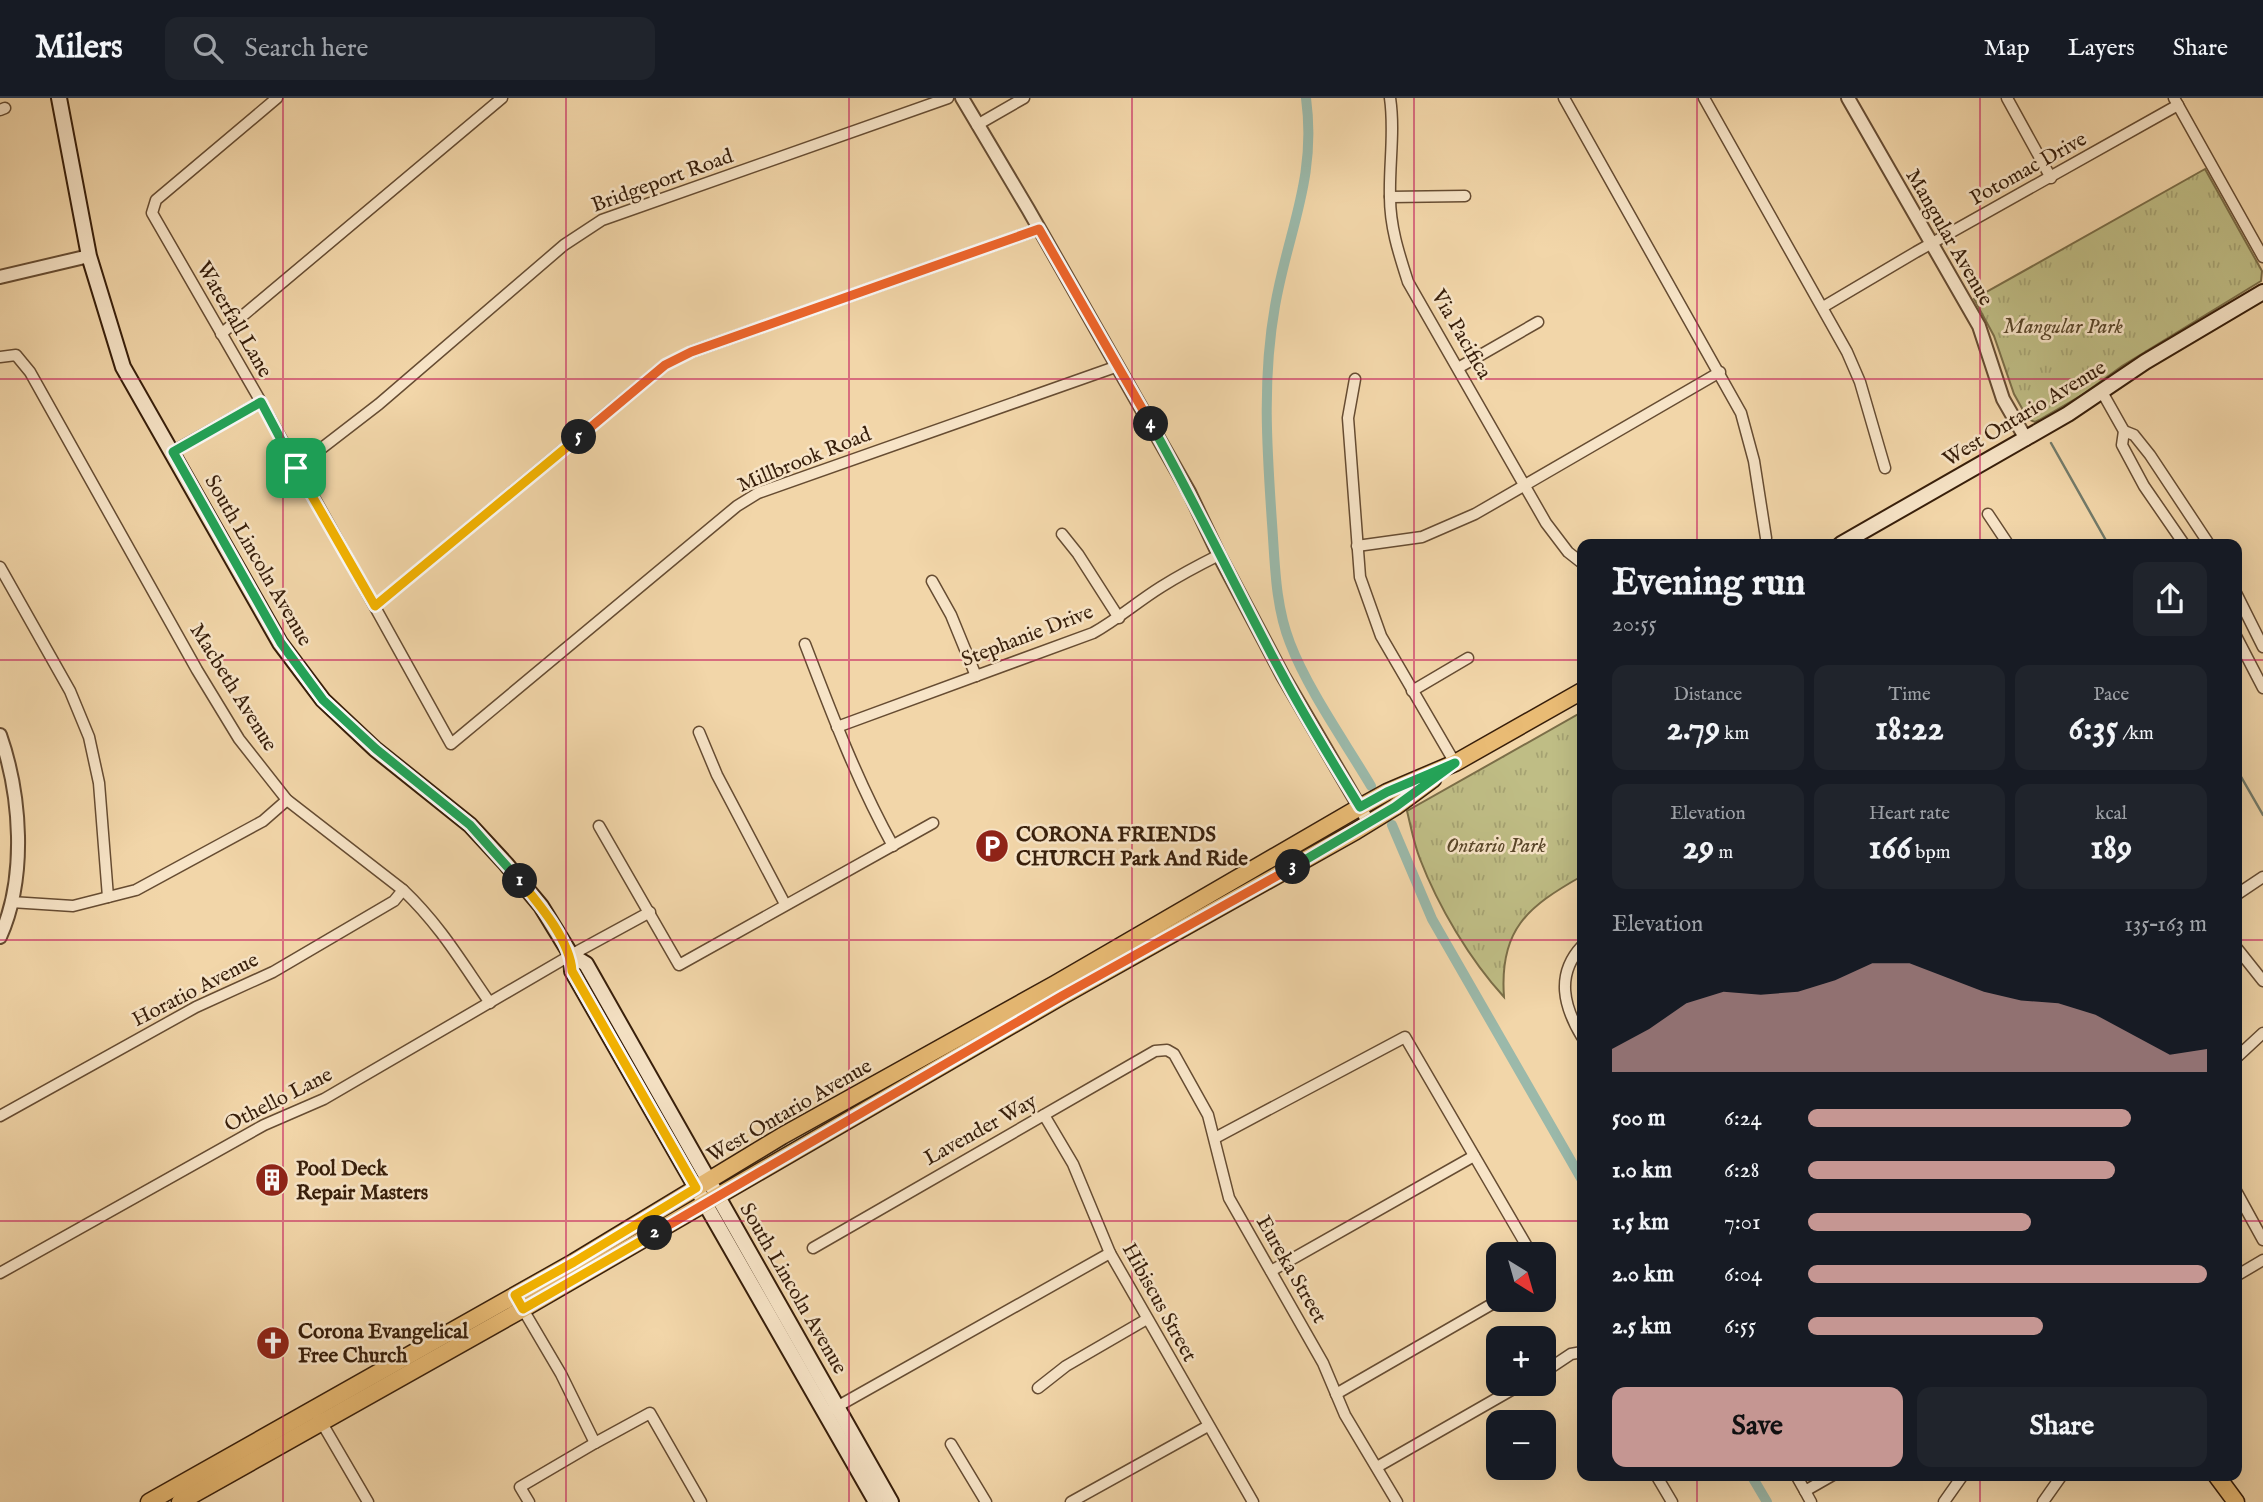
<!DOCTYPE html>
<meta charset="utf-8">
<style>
:root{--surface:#171b24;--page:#20242c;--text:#f1f3f6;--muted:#9ea1a6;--line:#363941;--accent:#c59692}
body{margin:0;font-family:"IM FELL English",serif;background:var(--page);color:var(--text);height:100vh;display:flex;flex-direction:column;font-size:26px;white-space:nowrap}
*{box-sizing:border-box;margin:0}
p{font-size:23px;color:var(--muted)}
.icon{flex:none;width:38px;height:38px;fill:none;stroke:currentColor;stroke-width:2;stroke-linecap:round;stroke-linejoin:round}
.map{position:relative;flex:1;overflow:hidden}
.panel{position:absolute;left:1577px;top:441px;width:665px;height:942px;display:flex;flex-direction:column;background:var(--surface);border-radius:14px;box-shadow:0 7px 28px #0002}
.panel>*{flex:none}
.needle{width:46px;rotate:143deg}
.tools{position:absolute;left:1486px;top:1144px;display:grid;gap:14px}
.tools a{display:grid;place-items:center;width:70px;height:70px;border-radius:14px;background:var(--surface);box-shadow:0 7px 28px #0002;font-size:35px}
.pin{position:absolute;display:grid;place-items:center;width:60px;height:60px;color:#fff;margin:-30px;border-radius:14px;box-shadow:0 4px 10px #0006}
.km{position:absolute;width:35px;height:35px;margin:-18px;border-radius:50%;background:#222;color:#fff;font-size:19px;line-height:35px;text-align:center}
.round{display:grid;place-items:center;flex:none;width:74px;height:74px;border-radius:14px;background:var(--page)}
.overview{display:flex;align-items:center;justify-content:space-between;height:119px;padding:0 35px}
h1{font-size:38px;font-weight:700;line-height:52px}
.metrics{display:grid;grid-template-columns:repeat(3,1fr);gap:10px;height:119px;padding:7px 35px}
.metrics div{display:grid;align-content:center;border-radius:14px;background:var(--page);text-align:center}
.metrics b{font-size:35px;font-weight:700}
.metrics small{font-size:19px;font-weight:400}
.metrics p{font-size:19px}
.chart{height:196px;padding:14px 35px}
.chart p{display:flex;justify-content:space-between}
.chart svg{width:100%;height:126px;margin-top:7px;fill:var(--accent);opacity:.7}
.primary-button{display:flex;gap:14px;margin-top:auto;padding:14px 35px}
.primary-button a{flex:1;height:80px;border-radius:14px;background:var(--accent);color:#111;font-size:28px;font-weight:700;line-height:80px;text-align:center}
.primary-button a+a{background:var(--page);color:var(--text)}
ul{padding:0 35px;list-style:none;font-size:23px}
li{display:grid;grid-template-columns:112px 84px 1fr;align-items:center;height:52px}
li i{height:18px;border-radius:9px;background:var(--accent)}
header{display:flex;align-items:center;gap:42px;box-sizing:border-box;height:98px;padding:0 35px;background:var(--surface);border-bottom:2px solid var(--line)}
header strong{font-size:33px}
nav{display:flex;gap:38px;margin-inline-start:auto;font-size:24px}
.search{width:490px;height:63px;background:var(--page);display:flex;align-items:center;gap:18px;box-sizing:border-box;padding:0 24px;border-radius:14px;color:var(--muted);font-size:26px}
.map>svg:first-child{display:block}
.park{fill:url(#park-tufts);stroke:#7b6e48;stroke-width:2}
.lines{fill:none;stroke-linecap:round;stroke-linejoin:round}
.stream{stroke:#737b6a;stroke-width:2.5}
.canal{stroke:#9bb9aa;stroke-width:10}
.minor-casing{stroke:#664c32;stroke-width:13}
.tertiary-casing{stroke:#664c32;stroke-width:16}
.secondary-casing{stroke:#371e0a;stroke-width:18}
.primary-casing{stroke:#371e0a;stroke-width:19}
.minor{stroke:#f7e4c7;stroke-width:10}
.tertiary{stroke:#f7e4c7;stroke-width:12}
.secondary{stroke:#f7e4c7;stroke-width:14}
.primary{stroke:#e9bb74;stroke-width:16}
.split-1-casing{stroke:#fff;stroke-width:14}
.split-2-casing{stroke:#fff;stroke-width:14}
.split-3-casing{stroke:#fff;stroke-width:14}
.split-4-casing{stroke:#fff;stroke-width:14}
.split-5-casing{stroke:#fff;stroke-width:14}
.split-6-casing{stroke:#fff;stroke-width:14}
.split-1{stroke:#22a559;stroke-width:9}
.split-2{stroke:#f5b400;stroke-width:9}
.split-3{stroke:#f0652b;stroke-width:9}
.split-4{stroke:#22a559;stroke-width:9}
.split-5{stroke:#f0652b;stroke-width:9}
.split-6{stroke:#f5b400;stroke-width:9}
.grid{fill:none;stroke:#c2185b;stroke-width:2;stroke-opacity:0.55}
.labels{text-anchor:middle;stroke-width:5;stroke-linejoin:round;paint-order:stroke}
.street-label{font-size:21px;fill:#371e0a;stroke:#f7e4c7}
.park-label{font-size:21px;font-style:italic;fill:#594629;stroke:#f7e4c7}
.poi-label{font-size:21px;font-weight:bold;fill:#371e0a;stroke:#f7e4c7;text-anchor:start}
</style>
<header>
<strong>Milers</strong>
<div class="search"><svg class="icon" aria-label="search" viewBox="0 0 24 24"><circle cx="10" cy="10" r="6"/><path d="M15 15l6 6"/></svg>Search here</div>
<nav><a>Map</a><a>Layers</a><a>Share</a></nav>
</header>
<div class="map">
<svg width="2263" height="1404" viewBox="0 0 2263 1404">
<defs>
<pattern id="park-tufts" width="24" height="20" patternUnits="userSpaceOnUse" patternTransform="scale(1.75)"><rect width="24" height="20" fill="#bfbd85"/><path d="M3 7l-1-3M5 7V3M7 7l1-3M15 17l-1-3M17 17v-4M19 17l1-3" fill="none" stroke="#a5a272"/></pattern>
</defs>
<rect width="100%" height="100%" fill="#f2d6a9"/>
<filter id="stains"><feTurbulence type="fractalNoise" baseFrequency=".00286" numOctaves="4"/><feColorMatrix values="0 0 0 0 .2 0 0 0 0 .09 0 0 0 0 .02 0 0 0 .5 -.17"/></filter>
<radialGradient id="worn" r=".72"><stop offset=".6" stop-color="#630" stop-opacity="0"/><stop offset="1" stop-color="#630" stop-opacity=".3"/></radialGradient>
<g class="park">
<polygon points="2205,71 2262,173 2261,183 2122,268 2082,297 2039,322 2035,324 2028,321 2014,296 1994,238 1974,201"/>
<path d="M1582 614V778C1527 809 1499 832 1504 899 1470 862 1438 808 1420 761 1414 746 1411 729 1407 713Z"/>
</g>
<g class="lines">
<g class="stream">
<polyline points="2051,345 2108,446"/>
<polyline points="2236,670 2263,717"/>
</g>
<g class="canal">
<path d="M1306 0C1317 80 1288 133 1275 208 1262 281 1267 352 1272 425 1275 465 1275 507 1290 545 1308 592 1345 644 1371 688"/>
<polyline points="1392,727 1432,821 1582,1082"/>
<polyline points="1751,1377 1767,1404"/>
</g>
<g class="minor-casing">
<g id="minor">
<polyline points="277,0 156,102 152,115 261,304 451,646 737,408 758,395 1118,268"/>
<path d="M1390 0C1395 33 1389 66 1390 99 1390 129 1399 156 1408 184L1546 425 1568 454 1582 465"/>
<polyline points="1564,0 1741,315 1754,363 1766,440"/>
<polyline points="1704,0 1847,254 1860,284 1885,370"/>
<polyline points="2007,0 2051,80"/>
<polyline points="2174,0 2263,159"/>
<polyline points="0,12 5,10"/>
<polyline points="977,27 1024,0"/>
<polyline points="1390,99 1465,98"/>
<polyline points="1823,209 1916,154 2178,7"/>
<polyline points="221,236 502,0"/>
<path d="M0 259 16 257 30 274 197 572 239 641 287 702 403 792C440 827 462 865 490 905"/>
<polyline points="1458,270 1538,224"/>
<polyline points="1355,281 1348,320 1360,479 1381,538 1455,665"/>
<polyline points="2102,294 2124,333 2122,347 2144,388 2184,446"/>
<polyline points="2124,333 2134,337 2150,357 2209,446"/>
<polyline points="172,354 261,304"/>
<polyline points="296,370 379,306 564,147 602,122 948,0"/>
<polyline points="1988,416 2008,446"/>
<polyline points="1062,436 1078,456 1119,520"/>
<polyline points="1357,448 1422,439 1475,416 1720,274"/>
<polyline points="0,469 70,593 89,639 99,685 108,799"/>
<polyline points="932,483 951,517 976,578"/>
<polyline points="2236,495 2263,549"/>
<polyline points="375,508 665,267 691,254 1039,131"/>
<polyline points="2236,538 2263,590"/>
<path d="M805 546C831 614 857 683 893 748"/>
<polyline points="1412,593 1468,560"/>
<path d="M837 629 1093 535C1118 521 1137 504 1161 489 1180 477 1199 467 1219 457"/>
<polyline points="699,634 717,677 785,806"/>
<polyline points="599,728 679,867 933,725"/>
<polyline points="2236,797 2263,779"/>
<polyline points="11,804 73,808 136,792 263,723 287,702"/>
<path d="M1582 848C1555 877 1564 909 1582 939"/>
<polyline points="2236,849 2263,883"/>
<polyline points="2236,960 2263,935"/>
<polyline points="1044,1017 1073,1066 1110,1155 1253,1404"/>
<polyline points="0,1018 196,909 273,874 394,803 403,792"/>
<polyline points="1215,1040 1405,939 1532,1157"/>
<polyline points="2236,1093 2263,1142"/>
<polyline points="813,1150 1155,953 1167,952 1174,956 1208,1017 1229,1100 1323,1265 1345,1317 1397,1404"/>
<polyline points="1271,1173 1474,1058"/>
<polyline points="0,1175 264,1027 324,1001 571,857 650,814"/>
<polyline points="1544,1176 1544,1177"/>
<polyline points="2236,1178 2263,1162"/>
<polyline points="521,1208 561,1276 595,1345 650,1315 701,1404"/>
<polyline points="1544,1274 1571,1256 1582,1254"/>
<polyline points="1038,1290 1066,1268 1147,1221"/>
<polyline points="1336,1296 1499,1202"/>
<polyline points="833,1311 1110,1155"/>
<polyline points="319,1320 368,1404"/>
<polyline points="951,1346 986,1404"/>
<polyline points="1377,1369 1522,1286"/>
<polyline points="1656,1377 1672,1404"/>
<polyline points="1796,1377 1805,1393 1833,1377"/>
<polyline points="1805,1393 1811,1404"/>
<polyline points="529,1404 520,1389 595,1345"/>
<polyline points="1071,1404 1208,1328"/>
<polyline points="1944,1404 1963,1377"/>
<polyline points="2043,1404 2062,1377"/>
</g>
</g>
<g class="tertiary-casing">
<g id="tertiary">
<polyline points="962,0 1028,111 1189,394 1219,457 1283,578 1369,725"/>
<polyline points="1848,0 1979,228 2003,301 2026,341"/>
<polyline points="0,179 89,158"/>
<path d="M0 637C21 697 27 779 0 839"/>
</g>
</g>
<g class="secondary-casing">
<g id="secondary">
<polyline points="59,0 89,158 123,269 280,545 323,602 375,651 470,727 506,766 541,808 571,857 572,873 876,1404"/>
<polyline points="1841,446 2068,316 2145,264 2263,194"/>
<polyline points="571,857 586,866 891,1404"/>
</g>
</g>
<g class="primary-casing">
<g id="primary">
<polyline points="2216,1377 2236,1404"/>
<polyline points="149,1404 574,1164 782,1038 1055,886 1360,709 1387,694 1455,665 1582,593"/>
<polyline points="180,1404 523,1211 1062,898 1356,733 1395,709 1433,681"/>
</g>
</g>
<use href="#minor" class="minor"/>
<use href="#tertiary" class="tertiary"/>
<use href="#secondary" class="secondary"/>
<use href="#primary" class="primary"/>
</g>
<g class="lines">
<g class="split-1-casing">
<polyline id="split-1" points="296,370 261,304 173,354 281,545 323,602 376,651 470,727 520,783"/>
</g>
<g class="split-2-casing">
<path id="split-2" d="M520 783C539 806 570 842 572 873L696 1090 574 1164 515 1197 523 1211 655 1135"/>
</g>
<g class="split-3-casing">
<polyline id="split-3" points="655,1135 1062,898 1293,769"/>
</g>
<g class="split-4-casing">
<path id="split-4" d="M1151 326C1197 408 1237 493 1282 576 1306 621 1333 665 1360 709L1387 694 1455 665 1395 709 1293 769"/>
</g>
<g class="split-5-casing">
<polyline id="split-5" points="579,339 665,267 691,254 1039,131 1151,326"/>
</g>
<g class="split-6-casing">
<polyline id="split-6" points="296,370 375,508 579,339"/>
</g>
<use href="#split-1" class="split-1"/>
<use href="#split-2" class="split-2"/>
<use href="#split-3" class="split-3"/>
<use href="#split-4" class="split-4"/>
<use href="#split-5" class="split-5"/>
<use href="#split-6" class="split-6"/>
</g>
<path class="grid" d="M283 0V1404M566 0V1404M849 0V1404M1132 0V1404M1414 0V1404M1697 0V446M1980 0V446M0 281H2263M0 562H1582M2236 562H2263M0 842H1582M2236 842H2263M0 1123H1582M2236 1123H2263M1697 1377V1404M1980 1377V1404"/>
<defs>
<g id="parking-disc" transform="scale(1.75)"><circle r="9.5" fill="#8f2418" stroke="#f7e4c7"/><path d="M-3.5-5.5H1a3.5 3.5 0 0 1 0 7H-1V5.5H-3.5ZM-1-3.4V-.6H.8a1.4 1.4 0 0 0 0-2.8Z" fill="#fff"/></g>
<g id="building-disc" transform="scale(1.75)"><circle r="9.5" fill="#8f2418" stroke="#f7e4c7"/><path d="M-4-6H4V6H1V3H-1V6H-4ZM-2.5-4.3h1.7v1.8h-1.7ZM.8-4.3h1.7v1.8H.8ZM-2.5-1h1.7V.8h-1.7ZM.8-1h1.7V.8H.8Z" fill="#fff"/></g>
<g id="church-disc" transform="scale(1.75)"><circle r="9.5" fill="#8f2418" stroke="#f7e4c7"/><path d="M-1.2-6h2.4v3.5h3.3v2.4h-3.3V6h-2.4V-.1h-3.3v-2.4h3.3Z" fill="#fff"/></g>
</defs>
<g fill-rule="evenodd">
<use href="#parking-disc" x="992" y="748"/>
<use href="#building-disc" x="272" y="1082"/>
<use href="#church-disc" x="273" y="1245"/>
</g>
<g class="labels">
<g class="street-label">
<text transform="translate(2028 70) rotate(-29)" y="7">Potomac Drive</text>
<text transform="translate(662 82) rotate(-20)" y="7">Bridgeport Road</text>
<text transform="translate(1950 139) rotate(60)" y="7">Mangular Avenue</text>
<text transform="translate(235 221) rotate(60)" y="7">Waterfall Lane</text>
<text transform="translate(1462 236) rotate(60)" y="7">Via Pacifica</text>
<text transform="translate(2024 315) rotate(-31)" y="7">West Ontario Avenue</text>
<text transform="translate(804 361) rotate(-22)" y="7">Millbrook Road</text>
<text transform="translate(259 462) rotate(60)" y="7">South Lincoln Avenue</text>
<text transform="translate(1027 537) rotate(-21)" y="7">Stephanie Drive</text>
<text transform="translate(234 589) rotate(58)" y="7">Macbeth Avenue</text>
<text transform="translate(195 891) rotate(-27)" y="7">Horatio Avenue</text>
<text transform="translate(278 1001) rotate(-27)" y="7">Othello Lane</text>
<text transform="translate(789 1012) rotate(-30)" y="7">West Ontario Avenue</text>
<text transform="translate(980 1031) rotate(-29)" y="7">Lavender Way</text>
<text transform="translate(1292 1171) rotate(60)" y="7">Eureka Street</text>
<text transform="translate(794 1190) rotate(60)" y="7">South Lincoln Avenue</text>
<text transform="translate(1160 1204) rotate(61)" y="7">Hibiscus Street</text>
</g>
<g class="park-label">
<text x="2063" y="235">Mangular Park</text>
<text x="1496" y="754">Ontario Park</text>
</g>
<g class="poi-label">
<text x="1016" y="743">CORONA FRIENDS<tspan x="1016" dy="24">CHURCH Park And Ride</tspan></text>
<text x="296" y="1077">Pool Deck<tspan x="296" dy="24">Repair Masters</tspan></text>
<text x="298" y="1240">Corona Evangelical<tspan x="298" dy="24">Free Church</tspan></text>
</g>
</g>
<rect width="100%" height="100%" filter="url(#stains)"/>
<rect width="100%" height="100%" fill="url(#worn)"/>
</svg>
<div class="tools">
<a><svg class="needle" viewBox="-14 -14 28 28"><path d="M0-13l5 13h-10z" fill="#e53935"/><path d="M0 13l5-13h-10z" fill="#9ea1a6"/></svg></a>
<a>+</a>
<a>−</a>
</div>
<div class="pin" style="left:296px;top:370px;background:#1e9e55"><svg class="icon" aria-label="arrive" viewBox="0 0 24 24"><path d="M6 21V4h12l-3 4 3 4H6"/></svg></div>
<b class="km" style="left:520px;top:783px">1</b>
<b class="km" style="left:655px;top:1135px">2</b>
<b class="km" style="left:1293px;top:769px">3</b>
<b class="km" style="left:1151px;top:326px">4</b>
<b class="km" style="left:579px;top:339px">5</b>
<section class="panel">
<div class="overview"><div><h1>Evening run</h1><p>20:55</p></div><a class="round"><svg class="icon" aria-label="share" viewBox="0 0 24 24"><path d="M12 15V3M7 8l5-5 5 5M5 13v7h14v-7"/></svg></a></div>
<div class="metrics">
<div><p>Distance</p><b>2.79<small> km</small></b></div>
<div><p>Time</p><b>18:22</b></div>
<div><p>Pace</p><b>6:35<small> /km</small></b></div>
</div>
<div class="metrics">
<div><p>Elevation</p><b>29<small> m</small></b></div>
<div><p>Heart rate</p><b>166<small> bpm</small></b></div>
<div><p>kcal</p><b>189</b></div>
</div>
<div class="chart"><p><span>Elevation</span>135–163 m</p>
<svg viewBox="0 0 160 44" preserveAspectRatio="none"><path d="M0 44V36L10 29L20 20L30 16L40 17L50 16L60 12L70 6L80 6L90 11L100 16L110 19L120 20L130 24L140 31L150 38L160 36V44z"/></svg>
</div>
<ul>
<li><b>500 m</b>6:24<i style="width:81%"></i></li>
<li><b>1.0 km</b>6:28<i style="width:77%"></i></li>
<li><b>1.5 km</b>7:01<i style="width:56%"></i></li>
<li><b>2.0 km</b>6:04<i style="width:100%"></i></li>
<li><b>2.5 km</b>6:55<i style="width:59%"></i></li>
</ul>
<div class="primary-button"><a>Save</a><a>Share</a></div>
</section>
</div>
